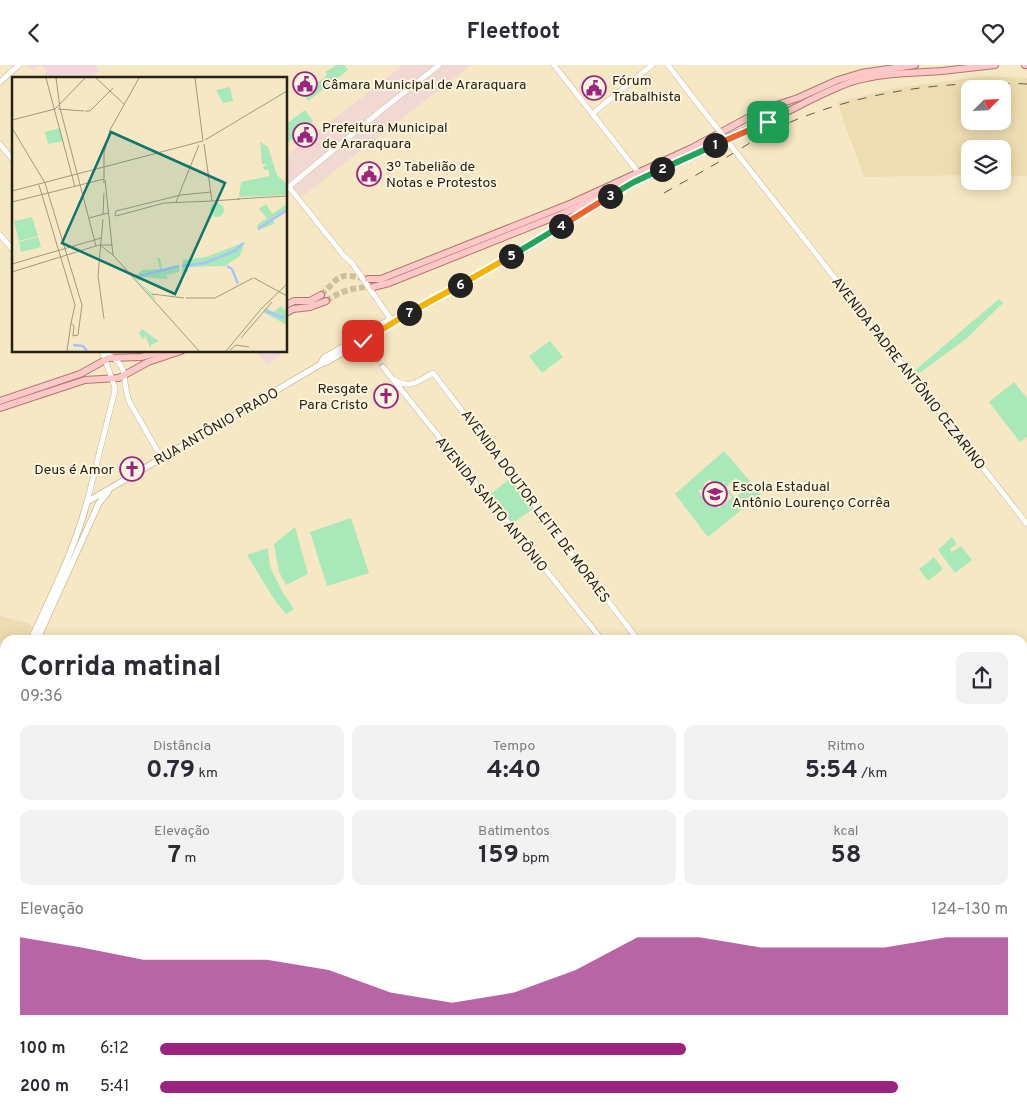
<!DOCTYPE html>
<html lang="pt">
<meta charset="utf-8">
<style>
:root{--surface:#fff;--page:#f2f2f3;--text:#2b2b33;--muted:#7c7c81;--accent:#9b247f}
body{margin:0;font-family:Overpass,sans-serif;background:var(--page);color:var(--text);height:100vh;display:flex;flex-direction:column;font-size:19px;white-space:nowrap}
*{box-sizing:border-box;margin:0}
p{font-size:16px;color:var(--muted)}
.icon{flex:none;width:28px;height:28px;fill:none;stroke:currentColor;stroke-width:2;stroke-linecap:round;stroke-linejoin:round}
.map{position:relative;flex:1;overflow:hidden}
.details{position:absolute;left:0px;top:570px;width:1028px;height:481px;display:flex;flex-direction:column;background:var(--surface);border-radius:15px 15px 0 0;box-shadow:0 2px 12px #0003}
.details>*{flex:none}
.needle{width:32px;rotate:66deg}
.tools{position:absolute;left:961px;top:15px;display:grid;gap:10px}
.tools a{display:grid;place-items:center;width:50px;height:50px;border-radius:10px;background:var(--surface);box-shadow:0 2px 12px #0003;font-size:25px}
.pin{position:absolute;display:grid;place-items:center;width:42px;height:42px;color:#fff;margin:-21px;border-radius:10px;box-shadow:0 2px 8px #0006}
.km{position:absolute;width:25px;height:25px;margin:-12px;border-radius:50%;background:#222;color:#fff;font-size:14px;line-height:25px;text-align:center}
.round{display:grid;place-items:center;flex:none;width:52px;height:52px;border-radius:10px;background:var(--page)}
.head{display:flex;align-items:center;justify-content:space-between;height:85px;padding:0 20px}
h1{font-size:28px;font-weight:700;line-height:38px}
.metrics{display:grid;grid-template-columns:repeat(3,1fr);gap:8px;height:85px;padding:5px 20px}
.metrics div{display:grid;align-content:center;border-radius:10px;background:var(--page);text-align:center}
.metrics b{font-size:25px;font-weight:700}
.metrics small{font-size:14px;font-weight:400}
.metrics p{font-size:14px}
.chart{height:140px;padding:10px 20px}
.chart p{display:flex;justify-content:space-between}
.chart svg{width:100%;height:90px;margin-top:5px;fill:var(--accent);opacity:.7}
ul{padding:0 20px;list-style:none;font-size:16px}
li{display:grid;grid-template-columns:80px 60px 1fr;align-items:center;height:38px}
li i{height:12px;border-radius:6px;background:var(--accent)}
header{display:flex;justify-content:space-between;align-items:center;height:65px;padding:0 20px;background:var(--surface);font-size:22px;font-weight:700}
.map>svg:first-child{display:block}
.commercial{fill:#f2d8d2}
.built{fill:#eeddb2;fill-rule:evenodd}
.education{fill:#f2d7db}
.green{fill:#a9e8b9;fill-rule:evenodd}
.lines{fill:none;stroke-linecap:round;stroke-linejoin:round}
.stream{stroke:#a5c5fc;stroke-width:1}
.tertiary-tunnel{stroke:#ccc0a1;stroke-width:5;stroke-dasharray:5 2.5;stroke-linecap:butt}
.primary-tunnel{stroke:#ccc0a1;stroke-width:6;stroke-dasharray:6 3;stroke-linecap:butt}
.tertiary-casing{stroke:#c8ba97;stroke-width:6}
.secondary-casing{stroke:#c8ba97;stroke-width:7}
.primary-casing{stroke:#b07670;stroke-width:8}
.tertiary{stroke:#fff;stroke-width:5}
.secondary{stroke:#fff;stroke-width:5.5}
.primary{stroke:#fdc8c7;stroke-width:6}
.rail{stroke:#615a46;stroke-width:1;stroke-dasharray:9 9;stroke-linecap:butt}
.tertiary-bridge-casing{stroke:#c8ba97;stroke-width:6;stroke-linecap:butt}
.tertiary-bridge{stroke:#fff;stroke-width:5}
.split-1-casing{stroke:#fff;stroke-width:10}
.split-2-casing{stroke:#fff;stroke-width:10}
.split-3-casing{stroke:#fff;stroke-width:10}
.split-4-casing{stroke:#fff;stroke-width:10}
.split-5-casing{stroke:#fff;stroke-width:10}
.split-6-casing{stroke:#fff;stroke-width:10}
.split-7-casing{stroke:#fff;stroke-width:10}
.split-8-casing{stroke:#fff;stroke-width:10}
.split-1{stroke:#f0652b;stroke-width:6}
.split-2{stroke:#22a559;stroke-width:6}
.split-3{stroke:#22a559;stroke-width:6}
.split-4{stroke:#f0652b;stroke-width:6}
.split-5{stroke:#22a559;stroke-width:6}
.split-6{stroke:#f5b400;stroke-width:6}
.split-7{stroke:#f5b400;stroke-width:6}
.split-8{stroke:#f5b400;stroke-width:6}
.labels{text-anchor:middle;stroke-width:4;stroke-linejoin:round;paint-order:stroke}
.poi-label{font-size:14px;fill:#262114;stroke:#fef5e0;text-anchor:start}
.street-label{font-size:14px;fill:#262114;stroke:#fef5e0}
.inset-river{fill:none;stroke:#a5c5fc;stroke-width:2.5}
.inset-road{fill:none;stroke:#a3987e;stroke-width:1}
.view{fill:#0f766e;fill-opacity:0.15;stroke:#0f766e;stroke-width:2.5}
.inset-edge{fill:none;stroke:#262114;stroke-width:2.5}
</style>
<header><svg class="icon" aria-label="back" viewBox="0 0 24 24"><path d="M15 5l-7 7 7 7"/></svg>Fleetfoot<svg class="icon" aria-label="heart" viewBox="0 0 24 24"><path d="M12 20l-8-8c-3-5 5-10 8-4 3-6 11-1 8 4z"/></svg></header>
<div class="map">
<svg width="1027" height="1051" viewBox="0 0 1027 1051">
<rect width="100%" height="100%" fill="#f6e8c4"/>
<polygon class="commercial" points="403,0 471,0 300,133 286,116 286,91"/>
<g class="built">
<path d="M984 11 1027 13V111L1003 110 1002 84H970V110L864 112 837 37 897 23ZM970 24H1002V56H970Z"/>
<polygon points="0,551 30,559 32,561 26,575 5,575 5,622 0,633"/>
<polygon points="622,1046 715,1046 718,1051 611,1051"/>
</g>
<g class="education">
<polygon points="27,0 95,0 99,5 89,14 38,14 47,7 41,0 33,6"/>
<polygon points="256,286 285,286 268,300"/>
<polygon points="1027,912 1027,973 1023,967 1023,915"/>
</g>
<g class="green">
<polygon points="337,0 344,0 348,5 308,36 303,28 325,12 327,9 325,7"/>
<polygon points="305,45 313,56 289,77 286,73 286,59"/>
<polygon points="999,234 1003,238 966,274 910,315 907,312"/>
<polygon points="550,276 563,292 542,308 529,291"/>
<polygon points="1014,317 1027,333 1027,372 1020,377 989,337"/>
<path d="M724 386 761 429 708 472 675 429ZM736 413 745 425 735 433 726 422ZM709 414 718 423 723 417 725 418 723 421 725 424 720 429 723 433 728 428 732 432 719 443 712 436 711 437 704 434 698 426 701 424 709 430 711 428 703 420Z"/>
<polygon points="511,413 534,443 512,459 489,430"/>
<polygon points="351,453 369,508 327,521 310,467"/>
<polygon points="295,462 308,509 286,520 279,507 274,479"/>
<polygon points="952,472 957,479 950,484 952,487 961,481 972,495 955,508 938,485"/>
<polygon points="268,483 270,502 283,528 294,544 286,549 274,534 247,490"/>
<polygon points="934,492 943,504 928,516 919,504"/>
<polygon points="0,684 5,686 5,735 0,732"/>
<polygon points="193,1046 239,1046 242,1051 196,1051"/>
<polygon points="244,1046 313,1046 315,1051 247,1051"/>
<polygon points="765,1046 826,1046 828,1051 755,1051"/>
</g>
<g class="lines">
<g class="stream">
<polyline points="0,691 5,696"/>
<polyline points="263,1046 266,1051"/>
</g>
<polyline class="tertiary-tunnel" points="367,281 383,302"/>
<g class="primary-tunnel">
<path d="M321 230C341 211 337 207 366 214"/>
<path d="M326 236C341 226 354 222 373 222"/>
</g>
<g class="tertiary-casing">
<g id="tertiary">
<polyline points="554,0 638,107"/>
<polyline points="668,0 691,30"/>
<polyline points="0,17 19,0"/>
<polyline points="592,49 652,0"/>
<polyline points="0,79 14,96"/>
<polyline points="289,122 344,191 352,198 392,256"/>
<polyline points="286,124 383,44 439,0"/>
<polyline points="791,157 1027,459"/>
<polyline points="0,170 14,186"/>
<path d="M102 286C134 302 119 312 130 338L161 392"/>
<polyline points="383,302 602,575"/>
<path d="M393 314C411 325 416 317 433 308L638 575"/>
<polyline points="87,437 114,329 115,323 102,286"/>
<polyline points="1022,728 1027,728"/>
</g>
</g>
<g class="secondary-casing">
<g id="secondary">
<polyline points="321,298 324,293 391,254 398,254"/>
<path d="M31 575C51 530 75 484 87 437L321 299 327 297 398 254 500 198 621 124"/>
<polyline points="37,575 99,438 108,427"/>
<polyline points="0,645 5,634"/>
<polyline points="0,659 5,648"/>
<polyline points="1022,907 1027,904"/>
<polyline points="1022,914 1027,911"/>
<polyline points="863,1046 865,1051"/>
<polyline points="884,1051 887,1046"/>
</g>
</g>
<g class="primary-casing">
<g id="primary">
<polyline points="1025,0 1027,0"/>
<polyline points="368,214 381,214 572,138 692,83 764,44 798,33 838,15 861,8 915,0"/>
<path d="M373 222 389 218 562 149 739 68C777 55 812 31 851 17 879 8 912 8 942 6 960 4 977 2 995 0"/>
<polyline points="286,240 294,236 310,236 321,230"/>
<polyline points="286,248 293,244 310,242 326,236"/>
<polyline points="0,336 80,309 109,293 141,292 164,286"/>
<polyline points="0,343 85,315 119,313 148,297 181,286"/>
</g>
</g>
<use href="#tertiary" class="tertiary"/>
<use href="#secondary" class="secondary"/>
<use href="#primary" class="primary"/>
<path class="rail" d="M664 128C685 116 706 105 727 92 744 82 761 70 779 62 857 27 942 15 1027 19"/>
<g class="tertiary-bridge-casing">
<polyline id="tertiary-bridge" points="691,30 791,157"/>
</g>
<use href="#tertiary-bridge" class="tertiary-bridge"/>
</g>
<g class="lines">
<g class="split-1-casing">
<polyline id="split-1" points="715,80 768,57"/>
</g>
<g class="split-2-casing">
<polyline id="split-2" points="662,104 715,80"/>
</g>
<g class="split-3-casing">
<polyline id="split-3" points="610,131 634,117 662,104"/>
</g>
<g class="split-4-casing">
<polyline id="split-4" points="561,161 610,131"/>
</g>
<g class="split-5-casing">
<polyline id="split-5" points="511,191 561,161"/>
</g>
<g class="split-6-casing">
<polyline id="split-6" points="460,220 511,191"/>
</g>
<g class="split-7-casing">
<polyline id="split-7" points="409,248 460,220"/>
</g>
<g class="split-8-casing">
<polyline id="split-8" points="363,276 409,248"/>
</g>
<use href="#split-1" class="split-1"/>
<use href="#split-2" class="split-2"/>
<use href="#split-3" class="split-3"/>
<use href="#split-4" class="split-4"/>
<use href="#split-5" class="split-5"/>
<use href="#split-6" class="split-6"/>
<use href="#split-7" class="split-7"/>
<use href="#split-8" class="split-8"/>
</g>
<defs>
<g id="civic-ring" transform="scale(1.25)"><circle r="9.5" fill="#fef5e0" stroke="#9b247f" stroke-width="1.5"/><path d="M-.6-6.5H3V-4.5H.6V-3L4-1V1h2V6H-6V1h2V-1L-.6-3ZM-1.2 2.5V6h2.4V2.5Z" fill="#9b247f"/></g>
<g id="church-ring" transform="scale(1.25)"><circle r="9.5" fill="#fef5e0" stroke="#9b247f" stroke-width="1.5"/><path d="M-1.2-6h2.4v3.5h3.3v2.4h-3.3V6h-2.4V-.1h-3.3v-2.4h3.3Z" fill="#9b247f"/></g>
<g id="school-ring" transform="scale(1.25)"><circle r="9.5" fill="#fef5e0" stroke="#9b247f" stroke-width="1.5"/><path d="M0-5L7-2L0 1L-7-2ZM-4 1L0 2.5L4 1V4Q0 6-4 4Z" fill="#9b247f"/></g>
</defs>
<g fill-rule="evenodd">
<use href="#civic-ring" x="305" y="19"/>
<use href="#civic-ring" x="594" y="23"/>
<use href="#civic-ring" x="305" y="70"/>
<use href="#civic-ring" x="369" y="109"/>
<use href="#church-ring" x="386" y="331"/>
<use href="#church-ring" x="132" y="404"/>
<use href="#school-ring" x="715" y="429"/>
</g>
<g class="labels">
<g class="poi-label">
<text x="612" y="20">Fórum<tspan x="612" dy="16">Trabalhista</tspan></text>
<text x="322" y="24">Câmara Municipal de Araraquara</text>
<text x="322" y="67">Prefeitura Municipal<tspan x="322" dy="16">de Araraquara</tspan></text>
<text x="386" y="106">3º Tabelião de<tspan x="386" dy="16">Notas e Protestos</tspan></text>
<text x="368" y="328" text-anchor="end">Resgate<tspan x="368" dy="16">Para Cristo</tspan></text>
<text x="114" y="409" text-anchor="end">Deus é Amor</text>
<text x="732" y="426">Escola Estadual<tspan x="732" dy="16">Antônio Lourenço Corrêa</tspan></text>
</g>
<g class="street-label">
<text transform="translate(909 308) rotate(52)" y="5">AVENIDA PADRE ANTÔNIO CEZARINO</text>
<text transform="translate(216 361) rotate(-30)" y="5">RUA ANTÔNIO PRADO</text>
<text transform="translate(492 439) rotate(51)" y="5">AVENIDA SANTO ANTÔNIO</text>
<text transform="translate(536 441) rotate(53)" y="5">AVENIDA DOUTOR LEITE DE MORAES</text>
</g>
</g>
<g transform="translate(12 12)">
<rect width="275" height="275" fill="#f6e8c4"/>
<path d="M218 10 221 24 211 26 204 13ZM48 51 51 64 36 67 33 55ZM248 65 256 70 265 98 275 107V118L227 120 229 105 257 99V93H252L251 90 255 87H250ZM198 133a7 7 0 1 1 14 0a7 7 0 1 1-14 0ZM254 127 260 137 275 127V134L262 141V147L246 153 245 148 255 141 247 132ZM20 140 26 159 7 164 2 144ZM26 160 29 170 9 175 7 165ZM233 165 228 179 213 189 176 190V195L170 196 171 183 194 180ZM145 181H148L150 192 167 188V195L154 198 156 202 130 200 126 204 142 218 143 223 112 189 123 200 130 193 148 192ZM269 229 275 235V248L251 235 254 231 262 235ZM130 252 147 264 139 268V272L134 261 136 258 130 262 127 256Z" fill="#a9e8b9"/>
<path class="inset-river" d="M246 152 275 133M170 189 193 186 223 174 231 166M215 189 220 192 226 207M124 200 167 189M254 234 272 241M61 268 71 269 75 274"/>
<path class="inset-road" d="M34 1 63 110M44 1 48 31 84 169M84 1 112 27M183 1 191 64M46 32 72 34M73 34H78L101 11M0 43 43 32 73 1M0 51 33 106 70 228 66 258M193 63 275 14M192 67 200 124 228 122M93 103 101 178 187 274M92 106V76L98 53 127 1M27 108 63 228 59 246M0 114 191 64M225 122 275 119M0 125 92 102M164 125 187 68M91 137 92 116M103 139 104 134 169 118 199 115M104 139 152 126 200 124M77 141 96 136M91 142 86 199 92 242M89 169 101 178M0 187 89 161M0 195 87 168H100M242 201 275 219M140 217 172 221M174 221H203L241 201M229 261 260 225M218 273 224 268 237 270M55 274 59 246 62 249 61 259 66 258M214 274 249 232 275 207"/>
<path class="view" d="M99 55 213 106 163 217 50 166Z"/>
<rect width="275" height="275" class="inset-edge"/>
</g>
</svg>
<div class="tools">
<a><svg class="needle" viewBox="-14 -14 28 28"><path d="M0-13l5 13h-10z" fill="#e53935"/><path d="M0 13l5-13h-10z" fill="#7c7c81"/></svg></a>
<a><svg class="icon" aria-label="layers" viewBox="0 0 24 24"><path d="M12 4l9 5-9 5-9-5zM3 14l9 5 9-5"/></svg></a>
</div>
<div class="pin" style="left:768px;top:57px;background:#1e9e55"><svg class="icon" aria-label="arrive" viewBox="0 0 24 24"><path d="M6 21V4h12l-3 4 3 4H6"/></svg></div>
<div class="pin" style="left:363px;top:276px;background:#d93025"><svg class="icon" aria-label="check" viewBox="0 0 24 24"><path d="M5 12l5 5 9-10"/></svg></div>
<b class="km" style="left:715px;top:80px">1</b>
<b class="km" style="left:662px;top:104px">2</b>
<b class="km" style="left:610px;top:131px">3</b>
<b class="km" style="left:561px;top:161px">4</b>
<b class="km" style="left:511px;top:191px">5</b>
<b class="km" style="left:460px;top:220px">6</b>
<b class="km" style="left:409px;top:248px">7</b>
<section class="details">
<div class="head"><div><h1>Corrida matinal</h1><p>09:36</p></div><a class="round"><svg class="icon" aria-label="share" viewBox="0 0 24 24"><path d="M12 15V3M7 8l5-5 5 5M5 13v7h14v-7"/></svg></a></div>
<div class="metrics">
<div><p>Distância</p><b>0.79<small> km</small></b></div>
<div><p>Tempo</p><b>4:40</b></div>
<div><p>Ritmo</p><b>5:54<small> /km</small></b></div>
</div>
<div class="metrics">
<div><p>Elevação</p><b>7<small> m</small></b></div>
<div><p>Batimentos</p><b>159<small> bpm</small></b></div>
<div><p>kcal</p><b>58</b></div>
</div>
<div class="chart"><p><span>Elevação</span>124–130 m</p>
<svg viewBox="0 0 160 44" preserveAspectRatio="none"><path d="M0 44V6L10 11L20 17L30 17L40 17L50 22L60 33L70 38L80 33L90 22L100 6L110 6L120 11L130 11L140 11L150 6L160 6V44z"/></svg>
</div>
<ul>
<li><b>100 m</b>6:12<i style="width:62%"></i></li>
<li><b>200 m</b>5:41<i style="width:87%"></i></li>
</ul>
</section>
</div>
